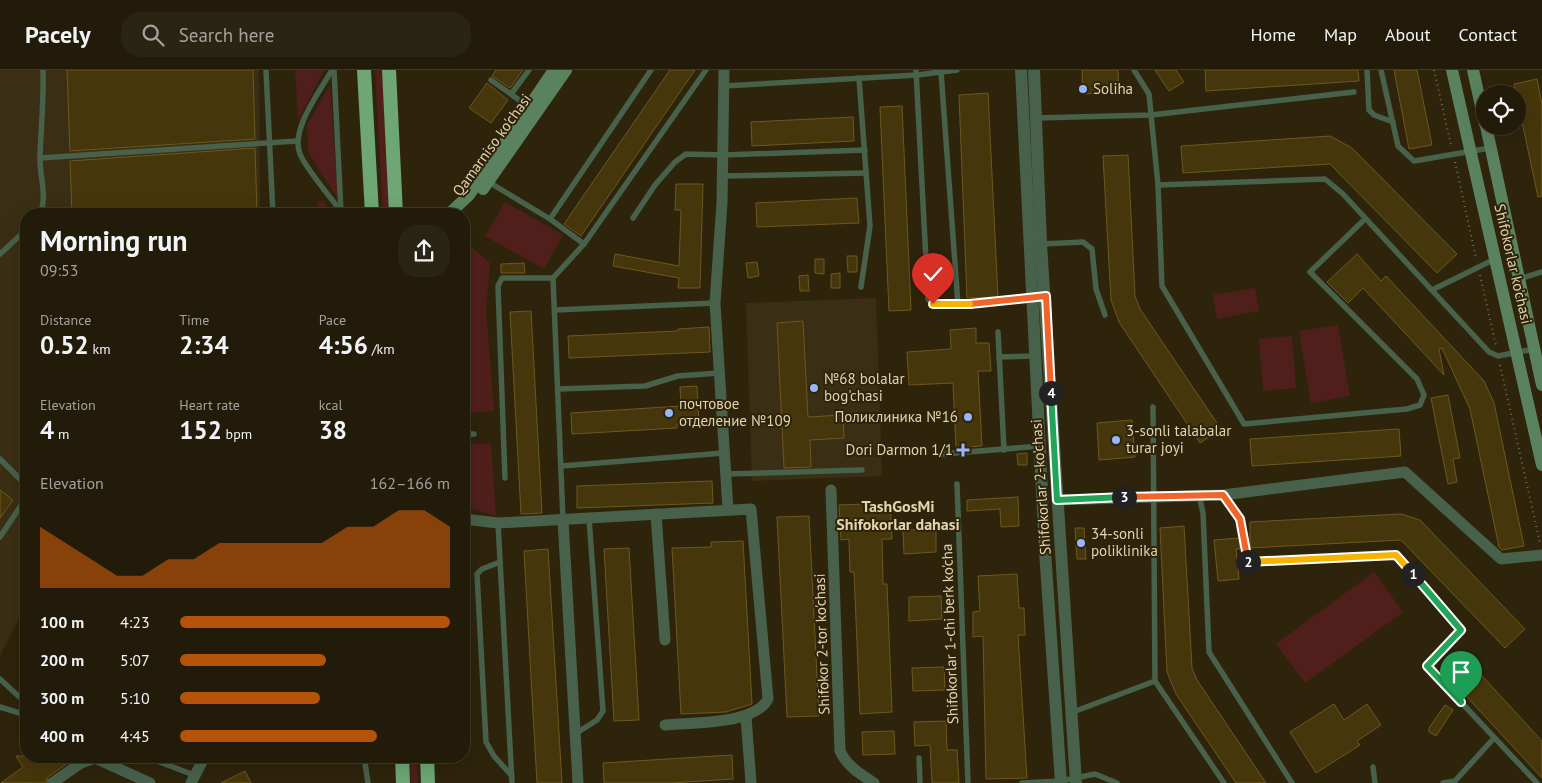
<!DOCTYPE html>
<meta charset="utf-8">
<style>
:root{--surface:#221b09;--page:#2a2412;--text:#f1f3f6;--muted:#a2a19c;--line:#3f392a;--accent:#b45309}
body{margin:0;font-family:"PT Sans",sans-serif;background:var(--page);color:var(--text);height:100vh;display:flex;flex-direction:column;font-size:19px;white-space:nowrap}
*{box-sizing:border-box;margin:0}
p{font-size:16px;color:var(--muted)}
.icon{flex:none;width:28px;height:28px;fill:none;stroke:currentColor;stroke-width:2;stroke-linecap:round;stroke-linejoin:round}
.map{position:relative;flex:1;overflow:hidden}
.sheet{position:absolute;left:20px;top:138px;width:450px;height:555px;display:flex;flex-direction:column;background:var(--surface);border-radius:20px;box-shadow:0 5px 20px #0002,0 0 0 1px var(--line)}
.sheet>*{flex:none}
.buttons{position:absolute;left:1476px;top:15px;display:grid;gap:10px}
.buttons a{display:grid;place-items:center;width:50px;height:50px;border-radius:50%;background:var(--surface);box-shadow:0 5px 20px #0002,0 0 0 1px var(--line);font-size:25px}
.pin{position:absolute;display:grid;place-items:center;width:42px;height:42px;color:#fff;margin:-51px -21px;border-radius:50% 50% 50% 0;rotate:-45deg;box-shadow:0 0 5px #0007}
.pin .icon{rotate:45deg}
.km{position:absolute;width:25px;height:25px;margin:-12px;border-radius:50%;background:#222;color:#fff;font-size:14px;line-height:25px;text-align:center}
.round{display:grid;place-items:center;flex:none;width:52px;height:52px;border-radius:20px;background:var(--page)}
.head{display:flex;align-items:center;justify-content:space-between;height:85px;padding:0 20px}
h1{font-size:28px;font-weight:700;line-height:38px}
.figures{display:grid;grid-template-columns:repeat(3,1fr);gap:8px;height:85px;padding:5px 20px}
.figures div{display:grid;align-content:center}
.figures b{font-size:25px;font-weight:700}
.figures small{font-size:14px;font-weight:400}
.figures p{font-size:14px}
.chart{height:140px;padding:10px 20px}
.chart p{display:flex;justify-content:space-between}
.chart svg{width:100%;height:90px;margin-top:5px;fill:var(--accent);opacity:.7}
ul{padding:0 20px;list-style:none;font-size:16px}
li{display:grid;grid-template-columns:80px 60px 1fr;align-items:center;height:38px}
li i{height:12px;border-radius:6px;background:var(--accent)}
header{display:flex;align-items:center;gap:30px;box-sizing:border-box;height:70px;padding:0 25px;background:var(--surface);border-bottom:1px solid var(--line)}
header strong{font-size:24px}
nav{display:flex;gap:28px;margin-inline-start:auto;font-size:18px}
.search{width:350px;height:45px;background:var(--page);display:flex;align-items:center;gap:12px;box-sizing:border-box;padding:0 18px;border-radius:20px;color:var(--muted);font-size:19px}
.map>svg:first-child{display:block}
.built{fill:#3a2f14}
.green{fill:#501f1b}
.building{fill:#46360c;stroke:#6f581d}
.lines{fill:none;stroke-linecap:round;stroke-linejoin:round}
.path{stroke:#786c4e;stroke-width:2;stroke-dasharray:1 4;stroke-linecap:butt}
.service{stroke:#48614b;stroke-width:5.5}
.minor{stroke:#48614b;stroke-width:11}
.tertiary{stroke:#48614b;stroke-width:12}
.secondary{stroke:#5a825f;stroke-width:12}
.trunk{stroke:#6ea675;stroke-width:14}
.split-1-casing{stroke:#fff;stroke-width:10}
.split-2-casing{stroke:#fff;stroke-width:10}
.split-3-casing{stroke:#fff;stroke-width:10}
.split-4-casing{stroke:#fff;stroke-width:10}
.split-5-casing{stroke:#fff;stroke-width:10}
.split-6-casing{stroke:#fff;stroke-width:10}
.split-1{stroke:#22a559;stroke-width:6}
.split-2{stroke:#f5b400;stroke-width:6}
.split-3{stroke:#f0652b;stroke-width:6}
.split-4{stroke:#22a559;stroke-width:6}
.split-5{stroke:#f0652b;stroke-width:6}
.split-6{stroke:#f5b400;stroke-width:6}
.poi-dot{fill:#99b5fd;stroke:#2e240c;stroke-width:2}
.labels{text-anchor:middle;stroke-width:4;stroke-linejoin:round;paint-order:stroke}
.poi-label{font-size:15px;fill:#e3d4af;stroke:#2e240c;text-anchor:start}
.street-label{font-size:15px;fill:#e3d4af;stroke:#2e240c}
.neighbourhood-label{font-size:16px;font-weight:bold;fill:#e3d4af;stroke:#2e240c}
</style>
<header>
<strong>Pacely</strong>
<div class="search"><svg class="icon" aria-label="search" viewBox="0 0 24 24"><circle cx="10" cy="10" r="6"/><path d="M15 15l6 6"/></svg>Search here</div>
<nav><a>Home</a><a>Map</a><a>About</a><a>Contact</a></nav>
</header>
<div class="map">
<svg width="1542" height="713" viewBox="0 0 1542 713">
<rect width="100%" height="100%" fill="#2e240c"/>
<g class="built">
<polygon points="0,0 259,0 260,144 26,144 26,534 0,586"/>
<polygon points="876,228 882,406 752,411 746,233"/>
</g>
<g class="green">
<polygon points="295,0 324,0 298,50"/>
<polygon points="375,0 382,0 390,144 383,144"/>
<polygon points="330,15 338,129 308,82 307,55"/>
<polygon points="318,131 323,131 333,144 318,144"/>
<polygon points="505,132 563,165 544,199 485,166"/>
<polygon points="467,173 490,193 486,240 494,341 464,343 464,178"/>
<polygon points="1255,218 1259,241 1217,249 1213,225"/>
<polygon points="1338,255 1350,326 1311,333 1299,261"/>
<polygon points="1292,266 1296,318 1263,321 1259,269"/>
<polygon points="464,374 491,374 496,446 464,436"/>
<polygon points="1374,502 1403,542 1305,613 1276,574"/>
<polygon points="410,686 417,686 418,713 411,713"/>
</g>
<g class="building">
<polygon points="67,0 253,0 255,69 70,81"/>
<polygon points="496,0 523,0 510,18 492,6"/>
<polygon points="670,0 695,0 581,166 564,154"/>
<polygon points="1082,0 1118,0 1119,22 1083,24"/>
<polygon points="1155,0 1176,0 1184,12 1169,21"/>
<polygon points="1205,0 1358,0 1359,11 1206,21"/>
<polygon points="1394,0 1417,0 1432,75 1409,79"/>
<polygon points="1537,9 1542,34 1542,126 1538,127 1514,14"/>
<polygon points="487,13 508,30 491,53 469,38"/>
<polygon points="988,23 998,227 967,228 959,25"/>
<polygon points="902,36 911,240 889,241 880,37"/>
<polygon points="853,47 854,71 752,76 751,52"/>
<polygon points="1330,66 1352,78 1457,184 1437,203 1330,94 1183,103 1181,76"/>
<polygon points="255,78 257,144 72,144 70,91"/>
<polygon points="1128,85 1135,226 1140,239 1221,359 1200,373 1119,252 1111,230 1103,86"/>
<polygon points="676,114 703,114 700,218 678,218 679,208 613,196 615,184 679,196 681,140 675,140"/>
<polygon points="857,128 859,153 757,157 756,133"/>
<polygon points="1357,184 1381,211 1386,206 1484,311 1494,333 1524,476 1502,480 1499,477 1470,339 1442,278 1439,279 1444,305 1363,218 1348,233 1327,212"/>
<polygon points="847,186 857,186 857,202 848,202"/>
<polygon points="815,189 824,189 824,204 815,203"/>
<polygon points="757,192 759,206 748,208 746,193"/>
<polygon points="524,193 525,203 501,203 501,194"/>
<polygon points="840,203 840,218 831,218 831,204"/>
<polygon points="808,205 809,221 800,221 799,206"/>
<polygon points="531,241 542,443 521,444 510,242"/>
<polygon points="803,251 808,347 843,345 844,368 810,370 811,397 784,398 777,253"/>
<polygon points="709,257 710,282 569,288 568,266 678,261 678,259"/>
<polygon points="976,258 976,273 989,273 991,301 978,301 982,376 956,378 953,313 909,315 907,282 951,279 950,260"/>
<polygon points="697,316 699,353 677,354 677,358 572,364 571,343 681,336 680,317"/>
<polygon points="1448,325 1460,388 1453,389 1457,412 1448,414 1431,328"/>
<polygon points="1132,350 1135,387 1099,390 1097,353"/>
<polygon points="1399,359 1401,386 1252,396 1250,369"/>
<polygon points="1027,383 1027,395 1018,395 1017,384"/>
<polygon points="712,411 713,433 577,438 577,416"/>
<polygon points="0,420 13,430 0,448"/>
<polygon points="1018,427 1019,456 1001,457 1000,439 967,441 967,430"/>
<polygon points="890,433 892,469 882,469 883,514 887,514 892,642 860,644 854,502 850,502 849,469 841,470 839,435"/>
<polygon points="1401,444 1420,450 1525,559 1505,578 1401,470 1250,478 1250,452"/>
<polygon points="809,446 819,646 787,647 777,447"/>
<polygon points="1184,456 1192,598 1197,610 1266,713 1236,713 1176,624 1167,602 1160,458"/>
<polygon points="1075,458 1084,458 1086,489 1077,489"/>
<polygon points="936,459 936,482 904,484 903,460"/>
<polygon points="1239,468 1240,479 1236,479 1239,509 1218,511 1214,470"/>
<polygon points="743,471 752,634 726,642 681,644 672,478 711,477 711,472"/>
<polygon points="629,478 639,650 614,651 604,479"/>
<polygon points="548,479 556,613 562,713 537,713 531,607 524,481"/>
<polygon points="1017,504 1019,538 1024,538 1025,565 1018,565 1027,708 986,709 983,566 973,567 973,542 980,541 978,506"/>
<polygon points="941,526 942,549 909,551 909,527"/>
<polygon points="1472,595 1542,671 1542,708 1453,612"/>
<polygon points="944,597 945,620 913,621 912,598"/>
<polygon points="1334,634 1344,650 1367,634 1381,655 1357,671 1360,675 1316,703 1290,662"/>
<polygon points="1445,635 1453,640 1436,666 1429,662 1429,658"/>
<polygon points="946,651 947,680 957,680 959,713 932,713 930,675 915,676 914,652"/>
<polygon points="894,661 895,684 863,685 862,662"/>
<polygon points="732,685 733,709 671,713 604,713 603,693"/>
<polygon points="16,686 78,686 48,707 45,713 1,713 23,697"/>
<polygon points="245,701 251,713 221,713"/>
</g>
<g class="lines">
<g class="path">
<polyline points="1434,0 1451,75"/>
<polyline points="1455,92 1476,188"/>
<polyline points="1480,205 1496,276"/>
<polyline points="1500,295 1540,473"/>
</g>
<g class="service">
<polyline points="266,0 273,144"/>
<path d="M332 0C320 21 290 60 300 84 306 99 332 129 343 144"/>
<polyline points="334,0 341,142"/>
<polyline points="916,0 928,229 933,234 958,235 1034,228"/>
<polyline points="1134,0 1149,24 1158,115 1162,216 1244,354 1407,339 1420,335 1424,325 1417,309 1310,202 1365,149"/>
<polyline points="1367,0 1369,40 1374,45 1393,52"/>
<polyline points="1381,0 1398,76 1414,91 1490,78"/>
<polyline points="941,2 958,235"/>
<polyline points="859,8 870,156 861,217"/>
<polyline points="491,10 529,37"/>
<polyline points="724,16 917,5 957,0"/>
<polyline points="511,24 529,0"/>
<polyline points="1035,48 1151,45 1354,22"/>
<polyline points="40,88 297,71"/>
<polyline points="723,106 866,103"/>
<polyline points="487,111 550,149 651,0"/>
<polyline points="1158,115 1325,109 1343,124 1489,282 1498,286 1534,279"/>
<path d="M40 144C48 125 39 106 40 86 41 57 44 29 43 0"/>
<polyline points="633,148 655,115 675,92 686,84 723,85 865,80"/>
<polyline points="550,149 584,174"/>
<polyline points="1042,174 1083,172 1092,179 1096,219 1105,245"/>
<polyline points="0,184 26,160"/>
<polyline points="1519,209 1542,202"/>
<polyline points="1432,220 1495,189"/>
<polyline points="555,240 715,233"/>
<polyline points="998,262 1004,380"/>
<polyline points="999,287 1034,286"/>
<polyline points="558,319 645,316 678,306 719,303"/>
<polyline points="1153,337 1155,611 1224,713"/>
<polyline points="464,364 474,364"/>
<polyline points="943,384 1041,376"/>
<polyline points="0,389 26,415"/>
<polyline points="561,396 724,383"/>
<polyline points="726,404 862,400"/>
<polyline points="505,408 498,216 502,208 553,208"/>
<polyline points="957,414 968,713"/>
<polyline points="1199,425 1203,443 1209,582 1292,713"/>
<polyline points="1223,425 1241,449 1247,492 1396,485 1461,560 1427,596 1537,713"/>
<polyline points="563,450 553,208 584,174 706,0"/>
<polyline points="498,453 512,713"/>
<polyline points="0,467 26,428"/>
<polyline points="500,492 482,499 477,504 486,672 494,686 512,706"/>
<polyline points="0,609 26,633"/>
<polyline points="0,637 26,645"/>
<polyline points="1073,642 1155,611"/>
<polyline points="575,664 597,650 603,641 589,448"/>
<polyline points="144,686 194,705"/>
<polyline points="364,686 368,713"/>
<polyline points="919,688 920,713"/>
<polyline points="1373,697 1375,713"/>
<polyline points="1022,713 1061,711 1095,704 1117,713"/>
<polyline points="1443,713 1455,711 1494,668"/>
</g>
<g class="minor">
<polyline points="724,0 722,133 715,233 728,440"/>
<path d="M831 420 840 681C847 696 860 704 874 713"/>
<polyline points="1057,430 1223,425 1405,402 1501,489 1542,485"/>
<polyline points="656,444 665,570"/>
<path d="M464 449 498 453 751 439 768 629C754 655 693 652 665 655"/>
<polyline points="563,450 578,713"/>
<polyline points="746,647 751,713"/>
<polyline points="52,713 81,693 95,688 150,713"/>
<polyline points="191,713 205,686"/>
</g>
<g class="tertiary">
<polyline points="1021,0 1045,481 1061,713"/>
<polyline points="1034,0 1041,174 1076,713"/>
</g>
<g class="secondary">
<polyline points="1452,0 1542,395"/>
<polyline points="1473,0 1485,54"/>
<polyline points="1486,56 1542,315"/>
<polyline points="483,119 566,0"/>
<polyline points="449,144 469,125 554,0"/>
</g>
<g class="trunk">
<polyline points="364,0 372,144"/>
<polyline points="389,0 396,144"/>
<polyline points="402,686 403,713"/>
<polyline points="427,686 428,713"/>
</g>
</g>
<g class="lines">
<g class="split-1-casing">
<polyline id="split-1" points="1413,504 1461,560 1427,596 1461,632"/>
</g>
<g class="split-2-casing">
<polyline id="split-2" points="1248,492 1396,485 1413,504"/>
</g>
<g class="split-3-casing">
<polyline id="split-3" points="1124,427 1223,425 1240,449 1248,492"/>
</g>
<g class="split-4-casing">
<polyline id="split-4" points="1051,323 1057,430 1124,427"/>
</g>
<g class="split-5-casing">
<polyline id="split-5" points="970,234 1046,226 1051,323"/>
</g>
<g class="split-6-casing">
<polyline id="split-6" points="933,234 970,234"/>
</g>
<use href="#split-1" class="split-1"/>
<use href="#split-2" class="split-2"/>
<use href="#split-3" class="split-3"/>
<use href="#split-4" class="split-4"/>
<use href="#split-5" class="split-5"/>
<use href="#split-6" class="split-6"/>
</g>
<g class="poi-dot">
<circle cx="1083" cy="19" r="5"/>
<circle cx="814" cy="318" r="5"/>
<circle cx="669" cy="343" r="5"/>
<circle cx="968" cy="347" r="5"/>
<circle cx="1116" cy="370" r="5"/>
<path d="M960.5 372.5h5v5h5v5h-5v5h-5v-5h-5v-5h5z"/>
<circle cx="1081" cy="473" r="5"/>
</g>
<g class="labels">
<g class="poi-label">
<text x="1093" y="24">Soliha</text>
<text x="824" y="314">№68 bolalar<tspan x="824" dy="17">bog'chasi</tspan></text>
<text x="679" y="339">почтовое<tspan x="679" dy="17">отделение №109</tspan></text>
<text x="958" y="352" text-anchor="end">Поликлиника №16</text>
<text x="1126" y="366">3-sonli talabalar<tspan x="1126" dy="17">turar joyi</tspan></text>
<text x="953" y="385" text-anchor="end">Dori Darmon 1/1</text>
<text x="1091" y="469">34-sonli<tspan x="1091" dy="17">poliklinika</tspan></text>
</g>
<g class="street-label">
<text transform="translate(492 75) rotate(-54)" y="5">Qamarniso ko'chasi</text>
<text transform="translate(1513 194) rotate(77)" y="5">Shifokorlar ko'chasi</text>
<text transform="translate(1041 417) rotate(-94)" y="5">Shifokorlar 2-ko'chasi</text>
<text transform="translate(950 564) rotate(-92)" y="5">Shifokorlar 1-chi berk ko'cha</text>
<text transform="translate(822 574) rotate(-92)" y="5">Shifokor 2-tor ko'chasi</text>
</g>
<g class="neighbourhood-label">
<text x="898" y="442">TashGosMi<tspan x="898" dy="18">Shifokorlar dahasi</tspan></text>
</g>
</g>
</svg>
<div class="buttons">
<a><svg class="icon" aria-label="locate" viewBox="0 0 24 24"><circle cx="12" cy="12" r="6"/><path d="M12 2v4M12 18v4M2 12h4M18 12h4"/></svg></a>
</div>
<div class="pin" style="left:1461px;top:632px;background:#1e9e55"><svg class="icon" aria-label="arrive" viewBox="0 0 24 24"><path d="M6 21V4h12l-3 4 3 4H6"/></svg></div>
<div class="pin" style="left:933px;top:234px;background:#d93025"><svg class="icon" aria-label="check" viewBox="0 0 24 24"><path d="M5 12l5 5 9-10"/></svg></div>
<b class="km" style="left:1413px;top:504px">1</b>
<b class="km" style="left:1248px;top:492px">2</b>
<b class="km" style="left:1124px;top:427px">3</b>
<b class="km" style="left:1051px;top:323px">4</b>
<section class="sheet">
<div class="head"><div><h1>Morning run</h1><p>09:53</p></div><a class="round"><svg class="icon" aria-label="share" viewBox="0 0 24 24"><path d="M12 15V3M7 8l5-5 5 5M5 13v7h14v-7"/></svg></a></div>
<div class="figures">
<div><p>Distance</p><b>0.52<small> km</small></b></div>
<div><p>Time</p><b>2:34</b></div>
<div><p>Pace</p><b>4:56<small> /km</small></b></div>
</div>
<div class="figures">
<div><p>Elevation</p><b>4<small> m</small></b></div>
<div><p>Heart rate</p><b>152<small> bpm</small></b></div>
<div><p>kcal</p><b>38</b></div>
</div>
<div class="chart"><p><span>Elevation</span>162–166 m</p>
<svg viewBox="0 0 160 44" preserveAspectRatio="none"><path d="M0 44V14L10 22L20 30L30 38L40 38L50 30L60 30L70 22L80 22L90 22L100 22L110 22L120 14L130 14L140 6L150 6L160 14V44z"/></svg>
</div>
<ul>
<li><b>100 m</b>4:23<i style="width:100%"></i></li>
<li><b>200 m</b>5:07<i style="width:54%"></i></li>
<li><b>300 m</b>5:10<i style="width:52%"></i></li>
<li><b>400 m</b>4:45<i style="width:73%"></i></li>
</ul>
</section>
</div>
